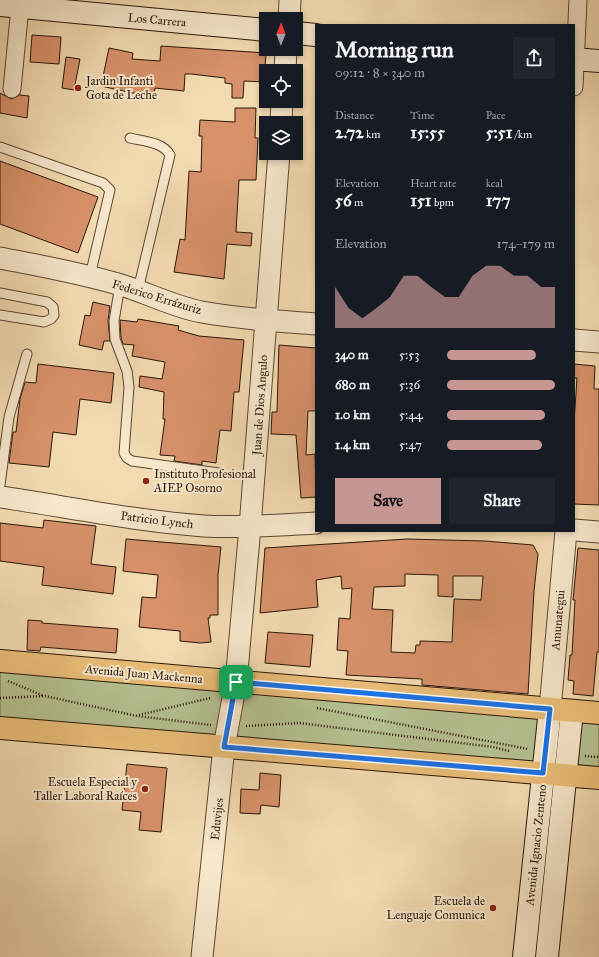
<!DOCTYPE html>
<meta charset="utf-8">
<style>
:root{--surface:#171b24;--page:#20242c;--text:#f1f3f6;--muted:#9ea1a6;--accent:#c59692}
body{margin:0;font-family:"IM FELL Great Primer",serif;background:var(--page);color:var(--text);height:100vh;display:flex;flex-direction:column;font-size:15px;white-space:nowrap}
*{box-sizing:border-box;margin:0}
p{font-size:13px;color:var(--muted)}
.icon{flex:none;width:22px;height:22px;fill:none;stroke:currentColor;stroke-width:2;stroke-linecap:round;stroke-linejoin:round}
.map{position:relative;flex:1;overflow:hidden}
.side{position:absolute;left:315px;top:24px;width:260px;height:508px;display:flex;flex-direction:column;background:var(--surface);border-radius:0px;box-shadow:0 2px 6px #0003}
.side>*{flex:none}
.needle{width:26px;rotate:1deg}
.buttons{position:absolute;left:259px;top:12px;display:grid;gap:8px}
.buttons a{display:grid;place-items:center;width:44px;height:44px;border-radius:0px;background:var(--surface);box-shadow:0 2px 6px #0003;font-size:20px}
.pin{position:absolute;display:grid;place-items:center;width:34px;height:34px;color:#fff;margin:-17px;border-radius:8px;box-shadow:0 2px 6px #0006}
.round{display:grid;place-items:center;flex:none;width:42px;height:42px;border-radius:0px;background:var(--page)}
.summary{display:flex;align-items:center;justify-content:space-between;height:68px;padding:0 20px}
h1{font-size:22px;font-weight:700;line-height:30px}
.metrics{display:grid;grid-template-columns:repeat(3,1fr);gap:6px;height:68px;padding:4px 20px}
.metrics div{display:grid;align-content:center}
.metrics b{font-size:17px;font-weight:700}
.metrics small{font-size:11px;font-weight:400}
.metrics p{font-size:11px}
.chart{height:112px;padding:8px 20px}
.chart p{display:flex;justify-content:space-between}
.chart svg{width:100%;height:72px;margin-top:4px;fill:var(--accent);opacity:.7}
.primary-button{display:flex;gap:8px;margin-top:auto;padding:8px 20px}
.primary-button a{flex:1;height:46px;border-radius:0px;background:var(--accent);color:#111;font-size:16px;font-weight:700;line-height:46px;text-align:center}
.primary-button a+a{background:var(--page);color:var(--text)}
ul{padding:0 20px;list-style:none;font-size:13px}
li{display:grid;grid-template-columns:64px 48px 1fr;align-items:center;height:30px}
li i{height:10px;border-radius:5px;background:var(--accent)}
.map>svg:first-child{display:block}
.green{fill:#b5c191;stroke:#706c4d}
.building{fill:#d8926b;stroke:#2b1709;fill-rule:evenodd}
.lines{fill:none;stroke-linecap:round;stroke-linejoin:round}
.service-casing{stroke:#5d4833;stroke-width:11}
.minor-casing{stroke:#5d4833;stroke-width:19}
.tertiary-casing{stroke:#5d4833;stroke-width:23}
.secondary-casing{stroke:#2b1709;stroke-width:24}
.primary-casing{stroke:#2b1709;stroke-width:24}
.path{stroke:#2b1709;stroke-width:2.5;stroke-dasharray:1 2;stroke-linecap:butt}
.service{stroke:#f7e8cc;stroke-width:9}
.minor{stroke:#f7e8cc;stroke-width:17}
.tertiary{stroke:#f7e8cc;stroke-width:21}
.secondary{stroke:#f7e8cc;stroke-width:22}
.primary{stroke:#eabe78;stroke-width:22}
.route-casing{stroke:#fff;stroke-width:8}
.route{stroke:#1a73e8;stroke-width:5}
.poi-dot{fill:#8f2418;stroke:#f7e8cc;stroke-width:1.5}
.labels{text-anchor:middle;stroke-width:4;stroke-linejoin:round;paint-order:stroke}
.street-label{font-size:12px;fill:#2b1709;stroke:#f7e8cc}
.poi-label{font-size:12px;fill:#2b1709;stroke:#f7e8cc;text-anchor:start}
</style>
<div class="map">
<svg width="599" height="957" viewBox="0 0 599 957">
<rect width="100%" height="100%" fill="#f3dbb1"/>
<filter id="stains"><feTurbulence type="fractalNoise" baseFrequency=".005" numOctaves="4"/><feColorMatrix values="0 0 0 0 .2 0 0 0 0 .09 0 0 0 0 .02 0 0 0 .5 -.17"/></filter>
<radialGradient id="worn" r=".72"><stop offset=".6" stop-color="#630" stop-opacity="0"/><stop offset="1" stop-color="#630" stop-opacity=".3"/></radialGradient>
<polygon class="green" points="0,665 599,717 599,773 0,720"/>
<g class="building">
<polygon points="32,35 61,37 59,64 30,62"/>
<polygon points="161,46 266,53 264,82 244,81 243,98 232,98 232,84 225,83 225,78 191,74 185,74 184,91 155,88 154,95 132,93 101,86 109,48 133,53 132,59 160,61"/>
<polygon points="66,57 80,59 74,90 62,88"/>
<polygon points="0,93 11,99 20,95 29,96 27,118 0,113"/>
<polygon points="235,108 256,108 255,138 258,138 256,180 239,180 236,232 252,233 251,246 227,244 224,279 174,272 180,239 185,240 189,171 201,172 202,136 199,136 200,120 235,122"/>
<polygon points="0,161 98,197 78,253 0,224"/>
<polygon points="93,302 110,306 108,321 110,341 104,341 102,350 79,345 85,315 90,316"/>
<polygon points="138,319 179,326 178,330 199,336 244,340 239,392 234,392 231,431 220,430 216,463 202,461 202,465 174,461 175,456 160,455 165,419 163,419 164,392 139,387 140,376 162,379 165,362 132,356 134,345 123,344 121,338 120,320 137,322"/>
<polygon points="279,345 316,348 316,411 308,411 306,455 315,454 316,497 301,498 296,435 271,434 272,412 277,412"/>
<polygon points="38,364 114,373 111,403 80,399 76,435 53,432 49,467 9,463 13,432 16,432 20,399 25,382 36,383"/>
<polygon points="574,364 595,366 594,389 599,389 599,505 574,504 574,422 577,378 574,378"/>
<polygon points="44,520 96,526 91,564 116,567 113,594 42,585 44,567 0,561 0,523 43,528"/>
<polygon points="126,539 221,547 218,575 218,615 210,615 210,618 208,618 211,642 200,643 180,641 180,631 139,627 142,597 156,598 158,575 123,571"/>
<path d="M407 539 485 541 533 545 538 554 534 591 528 694 422 685V679L346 675 348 651 337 650 339 618 350 619 352 588 342 589 341 576 316 580 318 607 260 613 265 548ZM405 574 438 575V596L453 597V576H483L481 600 454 599 452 642 420 641V645H416L415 653 391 652 393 610 372 609 374 587 405 586Z"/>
<polygon points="578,548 599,550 599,652 597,652 593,696 573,694 574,681 568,680 570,655 572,655 575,600 573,600"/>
<polygon points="28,620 42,621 42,623 118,629 116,653 41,647 40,651 27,650"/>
<polygon points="268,632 313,635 310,667 265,663"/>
<polygon points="127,764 167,768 161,832 139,830 141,812 122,810"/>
<polygon points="260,773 281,775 279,807 261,805 260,814 240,813 241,789 259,790"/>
</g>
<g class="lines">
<g class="service-casing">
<g id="service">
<path d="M130 138C143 141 163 142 170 155L138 290"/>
<polyline points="0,147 103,183 110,190 90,276"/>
<polyline points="120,285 114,321 115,339 127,371 129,387 124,453 127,458 132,461 219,473"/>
<polyline points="0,293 47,302 53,307 54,315 51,319 44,322 0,315"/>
<polyline points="0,485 9,417 27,354"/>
</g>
</g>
<g class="minor-casing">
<g id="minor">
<polyline points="574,87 578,0"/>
<polyline points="12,89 20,7"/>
</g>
</g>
<g class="tertiary-casing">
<g id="tertiary">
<polyline points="289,19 290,0"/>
<polyline points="285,71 286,49"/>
<polyline points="281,123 282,101"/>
<path d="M0 258C41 266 81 273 121 285 148 293 174 307 202 312 239 319 278 321 316 324"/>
<polyline points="574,340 599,342"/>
<path d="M0 497C68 507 136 521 204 526 241 528 279 525 316 523"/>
<polyline points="574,530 599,532"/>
<polyline points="550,709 566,531"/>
<polyline points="202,957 224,747 236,682 250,527 279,153"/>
</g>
</g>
<g class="secondary-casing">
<g id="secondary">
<polyline points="0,5 266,30"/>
<polyline points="296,33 316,35"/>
<polyline points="574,59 599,61"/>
<polyline points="524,957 550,709"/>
<polyline points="547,957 572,711"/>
</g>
</g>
<g class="primary-casing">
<g id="primary">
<polyline points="0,661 599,713"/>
<polyline points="0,728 599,778"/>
</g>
</g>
<g class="path">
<polyline points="8,681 44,696"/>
<polyline points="0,698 45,696 137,716 211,725"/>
<polyline points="317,708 528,749"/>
<polyline points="139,715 210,698"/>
<polyline points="246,726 299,723 493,747 509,751"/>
<polyline points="585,756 599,757"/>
</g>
<use href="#service" class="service"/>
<use href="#minor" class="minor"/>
<use href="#tertiary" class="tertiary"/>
<use href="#secondary" class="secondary"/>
<use href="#primary" class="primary"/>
</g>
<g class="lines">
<g class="route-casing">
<polygon id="route" points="236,682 550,709 543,773 224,747"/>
</g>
<use href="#route" class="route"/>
</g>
<g class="poi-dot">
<circle cx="78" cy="88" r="4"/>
<circle cx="146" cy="481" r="4"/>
<circle cx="145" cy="789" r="4"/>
<circle cx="493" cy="908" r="4"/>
</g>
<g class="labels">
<g class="street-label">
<text transform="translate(157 20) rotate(5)" y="4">Los Carrera</text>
<text transform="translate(157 297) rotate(17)" y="4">Federico Errázuriz</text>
<text transform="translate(260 405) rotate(-86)" y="4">Juan de Dios Angulo</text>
<text transform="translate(157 520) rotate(7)" y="4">Patricio Lynch</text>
<text transform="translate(558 620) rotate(-85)" y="4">Amunategui</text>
<text transform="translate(144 674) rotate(5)" y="4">Avenida Juan Mackenna</text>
<text transform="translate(217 819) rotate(-84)" y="4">Eduvijes</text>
<text transform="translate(536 845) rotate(-84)" y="4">Avenida Ignacio Zenteno</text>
</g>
<g class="poi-label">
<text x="86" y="85">Jardin Infanti<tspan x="86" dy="14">Gota de Leche</tspan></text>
<text x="154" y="478">Instituto Profesional<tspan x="154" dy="14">AIEP Osorno</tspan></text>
<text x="137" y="786" text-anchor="end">Escuela Especial y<tspan x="137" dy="14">Taller Laboral Raíces</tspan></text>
<text x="485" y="905" text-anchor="end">Escuela de<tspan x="485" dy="14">Lenguaje Comunica</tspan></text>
</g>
</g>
<rect width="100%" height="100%" filter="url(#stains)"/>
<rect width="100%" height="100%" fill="url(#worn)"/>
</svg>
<div class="buttons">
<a><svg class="needle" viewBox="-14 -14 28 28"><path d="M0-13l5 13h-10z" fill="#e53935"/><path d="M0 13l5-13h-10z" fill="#9ea1a6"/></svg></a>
<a><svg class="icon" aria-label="locate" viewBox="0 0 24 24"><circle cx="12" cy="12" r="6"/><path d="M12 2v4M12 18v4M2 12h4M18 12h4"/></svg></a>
<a><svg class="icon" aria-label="layers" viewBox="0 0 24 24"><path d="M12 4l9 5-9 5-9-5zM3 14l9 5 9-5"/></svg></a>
</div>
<div class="pin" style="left:236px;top:682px;background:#1e9e55"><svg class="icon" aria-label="arrive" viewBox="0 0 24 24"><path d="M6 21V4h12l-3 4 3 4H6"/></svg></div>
<section class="side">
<div class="summary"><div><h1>Morning run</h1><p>09:12 · 8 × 340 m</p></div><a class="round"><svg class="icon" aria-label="share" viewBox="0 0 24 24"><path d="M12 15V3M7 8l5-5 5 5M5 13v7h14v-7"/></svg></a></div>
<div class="metrics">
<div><p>Distance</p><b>2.72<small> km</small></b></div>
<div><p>Time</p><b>15:55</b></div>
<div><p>Pace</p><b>5:51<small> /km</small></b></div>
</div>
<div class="metrics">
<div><p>Elevation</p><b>56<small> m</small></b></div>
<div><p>Heart rate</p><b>151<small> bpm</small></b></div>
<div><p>kcal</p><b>177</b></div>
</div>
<div class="chart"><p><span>Elevation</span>174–179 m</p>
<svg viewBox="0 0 160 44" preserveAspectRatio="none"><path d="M0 44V19L10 32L20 38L30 32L40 25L50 12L60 12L70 19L80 25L90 25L100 12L110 6L120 6L130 12L140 12L150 19L160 19V44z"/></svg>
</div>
<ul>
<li><b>340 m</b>5:53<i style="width:82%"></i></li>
<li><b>680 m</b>5:36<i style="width:100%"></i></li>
<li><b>1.0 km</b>5:44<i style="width:91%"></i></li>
<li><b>1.4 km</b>5:47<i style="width:88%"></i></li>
</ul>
<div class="primary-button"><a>Save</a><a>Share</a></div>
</section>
</div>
